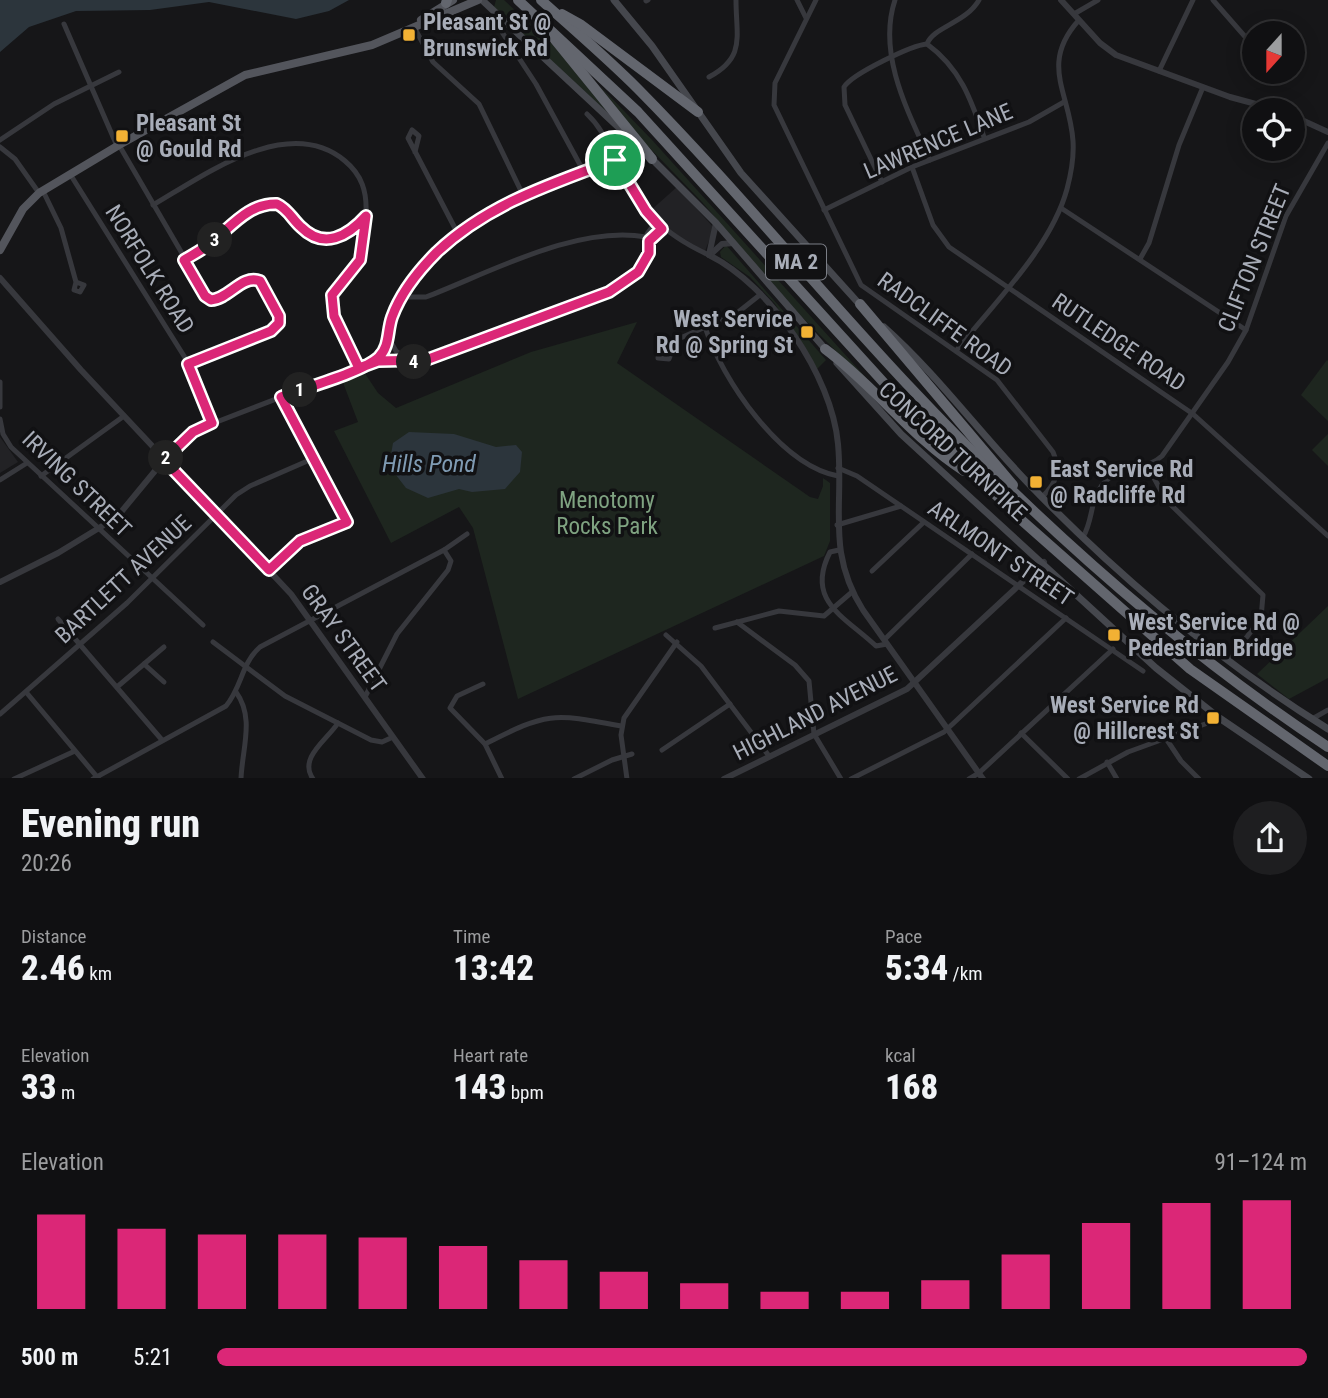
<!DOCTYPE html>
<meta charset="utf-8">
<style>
:root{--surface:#101012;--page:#1e1e20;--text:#f1f3f6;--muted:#9c9d9f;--line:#303032;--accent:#db2777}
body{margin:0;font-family:"Roboto Condensed",sans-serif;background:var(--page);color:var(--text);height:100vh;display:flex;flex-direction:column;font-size:26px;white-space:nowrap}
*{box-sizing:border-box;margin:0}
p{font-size:23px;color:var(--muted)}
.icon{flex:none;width:38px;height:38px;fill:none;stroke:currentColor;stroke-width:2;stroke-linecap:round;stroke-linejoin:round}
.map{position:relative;height:778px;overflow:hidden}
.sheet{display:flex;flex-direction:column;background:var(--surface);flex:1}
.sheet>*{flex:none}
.needle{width:46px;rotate:201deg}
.controls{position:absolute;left:1242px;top:21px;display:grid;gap:14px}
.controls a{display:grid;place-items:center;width:63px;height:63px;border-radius:50%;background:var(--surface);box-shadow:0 4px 18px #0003,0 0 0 2px var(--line);font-size:35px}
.pin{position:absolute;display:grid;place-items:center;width:60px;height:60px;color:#fff;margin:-30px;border:4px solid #fff;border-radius:50%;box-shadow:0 2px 7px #0007}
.km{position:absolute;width:35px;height:35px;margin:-18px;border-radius:50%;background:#222;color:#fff;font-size:19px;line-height:35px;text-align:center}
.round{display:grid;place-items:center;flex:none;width:74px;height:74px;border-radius:37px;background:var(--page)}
.headline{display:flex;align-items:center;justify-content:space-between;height:119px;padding:0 21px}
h1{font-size:38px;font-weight:800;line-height:52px}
.stats{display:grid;grid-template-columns:repeat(3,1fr);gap:10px;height:119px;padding:7px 21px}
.stats div{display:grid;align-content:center}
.stats b{font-size:35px;font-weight:800}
.stats small{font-size:19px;font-weight:400}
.stats p{font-size:19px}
.chart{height:196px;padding:14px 21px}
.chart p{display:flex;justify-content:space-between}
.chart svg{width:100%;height:126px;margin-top:7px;stroke:var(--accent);stroke-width:6}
ul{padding:0 21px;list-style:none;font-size:23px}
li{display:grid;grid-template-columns:112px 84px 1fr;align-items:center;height:52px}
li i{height:18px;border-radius:9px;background:var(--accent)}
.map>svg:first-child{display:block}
.built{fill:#222225}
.green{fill:#1e261f}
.water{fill:#2c353c}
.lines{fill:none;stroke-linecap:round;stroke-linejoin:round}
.minor{stroke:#37383d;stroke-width:5}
.tertiary{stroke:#37383d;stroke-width:6}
.secondary{stroke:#45474d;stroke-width:7}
.primary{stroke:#53555c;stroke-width:8}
.motorway{stroke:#63666e;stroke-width:10}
.route-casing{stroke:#fff;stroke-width:14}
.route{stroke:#db2777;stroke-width:9}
.poi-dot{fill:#f2b134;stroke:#111113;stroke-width:2.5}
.labels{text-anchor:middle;stroke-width:7;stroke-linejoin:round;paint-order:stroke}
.shield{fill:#111113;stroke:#7b7e86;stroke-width:2}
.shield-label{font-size:21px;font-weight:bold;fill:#a8adb8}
.poi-label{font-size:23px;font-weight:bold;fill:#a8adb8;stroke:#111113;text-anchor:start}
.street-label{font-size:23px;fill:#a8adb8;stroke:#111113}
.park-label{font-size:23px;fill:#7fa381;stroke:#111113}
.water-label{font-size:24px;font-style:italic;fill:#7f9bb3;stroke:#111113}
</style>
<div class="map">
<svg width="1328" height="779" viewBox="0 0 1328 779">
<rect width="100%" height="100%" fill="#161618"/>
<g class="built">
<polygon points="677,187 714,228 705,251 668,230 649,212"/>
<polygon points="0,437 18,462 0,473"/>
</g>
<g class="green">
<polygon points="496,0 504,0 553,45 609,114 494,7"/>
<polygon points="599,85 653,141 895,410 801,316 702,202 641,139"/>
<polygon points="726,245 826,360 816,370 775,304 750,277 721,257 720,252"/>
<polygon points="637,322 617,363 810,497 818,499 823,486 823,478 830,483 830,541 824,556 518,699 473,528 459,507 391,543 334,431 358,422 342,380 364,372 378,393 396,408 531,352"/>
<polygon points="1327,360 1328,361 1328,421 1301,395"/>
<polygon points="1328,434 1328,466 1312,450"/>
<polygon points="1328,606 1328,678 1289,699 1257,674"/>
</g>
<g class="water">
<polygon points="0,0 349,0 329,11 296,19 209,2 150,10 76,11 29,27 0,52"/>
<polygon points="409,432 454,434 496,447 516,445 522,452 520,472 505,489 472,492 459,489 428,498 406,488 389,466 393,443"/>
</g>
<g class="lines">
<g class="minor">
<polyline points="797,0 806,18"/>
<path d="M816 0 775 83 774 105 861 285 997 380 1053 452C1061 471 1056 484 1042 497"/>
<path d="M895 0C877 54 908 112 930 160"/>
<polyline points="1213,0 1255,48"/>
<polyline points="646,1 648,0"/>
<polyline points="1074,14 1098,0"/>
<polyline points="501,18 498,26 536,84 584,172"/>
<polyline points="64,24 117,146"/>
<polyline points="414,27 433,62 479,104 523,195"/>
<path d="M927 44C960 68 971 99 984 137"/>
<polyline points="1159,71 1193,0"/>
<path d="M709 77C746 57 736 37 736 0"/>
<path d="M587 114C602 128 607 142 615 160 638 208 661 233 709 255"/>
<polyline points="0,140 54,104 119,72"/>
<path d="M119 145 208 298 216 300 248 280H256C267 287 280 310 279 323L271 331 189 364"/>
<polyline points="0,147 15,159 39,193"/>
<polyline points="415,152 419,136 412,130 408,138 458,234"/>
<polyline points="912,167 933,225 949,247 1193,414 1328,536"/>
<polyline points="70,174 189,364 212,423"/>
<path d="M882 182 845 105 844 87C852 74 912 45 927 44 933 27 966 23 979 0"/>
<polyline points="43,191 61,228 76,282 74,290 80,292 84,285 76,282"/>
<path d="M153 205C203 176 288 113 345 161 362 175 367 192 366 213 366 227 367 248 360 261 353 274 333 283 331 299 328 320 350 349 359 368"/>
<polyline points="1061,208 1246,330"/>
<polyline points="824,210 912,167 1029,122 1064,102"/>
<polyline points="1140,259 1149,243 1179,145 1203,87"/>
<path d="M184 260C193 254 204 249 212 243 230 229 249 202 275 204 286 205 292 217 298 225 321 250 347 237 366 216"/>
<path d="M401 297H426C489 273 578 224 646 237"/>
<path d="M705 327C722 379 780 465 838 476"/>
<polyline points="388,337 396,351 409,360"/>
<polyline points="676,340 669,359 658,358 660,347 737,313 761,294"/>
<path d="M956 351C993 304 1051 248 1067 189 1071 174 1074 156 1073 141 1070 93 1039 64 1079 20"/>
<path d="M376 360C389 348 386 336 390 321 395 308 402 294 410 282 457 213 541 188 615 160"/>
<polyline points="0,382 0,407"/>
<polyline points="0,419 3,434 11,447 203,625"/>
<path d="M164 460 201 428 372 362 429 360 616 289C643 275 649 261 647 234L655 223"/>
<polyline points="1151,464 1154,478 1166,500 1263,595 1261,618 1229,661"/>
<polyline points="838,468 857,476 1143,671"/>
<polyline points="41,476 124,416"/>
<polyline points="0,480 27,463"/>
<polyline points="837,525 901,506"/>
<path d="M1083 537C1093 521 1090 500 1102 485 1118 465 1145 472 1162 456L1228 362 1246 330 1286 216 1328 143"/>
<path d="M839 550 830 552C805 601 844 616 876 646L887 644"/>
<polyline points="269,570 300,541 347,522 281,397"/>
<polyline points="872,571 924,522"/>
<polyline points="58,619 162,740"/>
<polyline points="737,622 795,665 809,681 814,734 841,779"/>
<polyline points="715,628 779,611 824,616 852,592"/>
<polyline points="666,635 701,666 769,756"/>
<polyline points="884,640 972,554"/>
<polyline points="213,642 285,696 371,740 382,742 393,737"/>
<polyline points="144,664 164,682"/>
<polyline points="483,684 457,696 450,708 485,744 502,779"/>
<polyline points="117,687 164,647"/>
<polyline points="26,692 98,778"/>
<path d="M236 692C255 718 242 749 241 779"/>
<polyline points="365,697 397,634 448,570 451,561 444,550"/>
<polyline points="0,714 127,603 236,495 250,486 312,459"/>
<polyline points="1312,719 1328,710"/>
<polyline points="1021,733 1068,779"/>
<polyline points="1165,737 1181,761 1199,779"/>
<path d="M485 744C548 712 552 713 621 726"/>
<polyline points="662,750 730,704"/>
<polyline points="1107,762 1117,779"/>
<polyline points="14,779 75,751"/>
<path d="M93 779 226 706C242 687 241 664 260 647L444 550 467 534"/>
<path d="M313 779C298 758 327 740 338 723"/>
<polyline points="574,779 612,760 632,754"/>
<polyline points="627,779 621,735 624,718 677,642"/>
<polyline points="851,779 944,732 1066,618"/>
<polyline points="969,779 979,773 1113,649"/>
<polyline points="1079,779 1128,752 1205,724"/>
</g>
<g class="tertiary">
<polyline points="1061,0 1100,43 1116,55 1230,97 1278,110"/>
<polyline points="1293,116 1328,132"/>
<polyline points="711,254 722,244 733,243"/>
<path d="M709 255C770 285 832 376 838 444 844 506 826 552 863 610L983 779"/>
<polyline points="709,255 716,223"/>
<polyline points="0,278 81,370 291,594 423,779"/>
<polyline points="0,582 58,553 117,517 164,460"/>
<polyline points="724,779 907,689 1044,562"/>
</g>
<g class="secondary">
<polyline points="482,0 630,138"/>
<polyline points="614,0 652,46 741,173 862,307"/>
<polyline points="649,156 716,223 827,351"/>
<path d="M884 327C938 375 981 435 1032 487 1120 578 1221 662 1328 729"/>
<polyline points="837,363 901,434 1156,668 1218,717 1309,779"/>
</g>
<g class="primary">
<polyline points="421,20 453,0"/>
<polyline points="0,250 23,209 39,193 119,145 245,75 372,45 478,0"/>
</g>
<g class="motorway">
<polyline points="518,0 638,112 885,384 1018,517 1190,669 1328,766"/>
<path d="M541 0C573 29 607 58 638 89 731 183 816 287 907 384 1034 519 1173 645 1328 747"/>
<polyline points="446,3 447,0"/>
<polyline points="562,14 580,24 698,112"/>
<polyline points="552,36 652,159"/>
<polyline points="860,304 1013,485"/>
<path d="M825 349C875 386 911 437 964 471"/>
</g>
</g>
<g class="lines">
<g class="route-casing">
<path id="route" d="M615 160C551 184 488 204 437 252 418 271 401 292 392 317 387 331 390 346 379 357 363 372 304 388 281 397L347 522 300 541 269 570 164 460 193 432 212 423 188 364 271 331 279 323V316L260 281C242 274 229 299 211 300L205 296 184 260C194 254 204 249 212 242 232 226 249 203 277 204 288 209 292 219 301 227 324 250 348 236 366 216L360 260 332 295 334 316 359 368 378 361 426 360 609 292 638 272 649 253V241L662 229 646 211 615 160"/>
</g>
<use href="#route" class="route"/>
</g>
<g class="poi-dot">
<rect x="402" y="28" width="14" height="14" rx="3.5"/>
<rect x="115" y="129" width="14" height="14" rx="3.5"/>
<rect x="800" y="325" width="14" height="14" rx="3.5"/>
<rect x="1029" y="475" width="14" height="14" rx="3.5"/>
<rect x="1107" y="628" width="14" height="14" rx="3.5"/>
<rect x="1206" y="711" width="14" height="14" rx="3.5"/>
</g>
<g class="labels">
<rect class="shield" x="766" y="244.5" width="60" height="35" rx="5"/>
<g class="shield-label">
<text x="796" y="269">MA 2</text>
</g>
<g class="poi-label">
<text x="423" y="30">Pleasant St @<tspan x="423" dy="26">Brunswick Rd</tspan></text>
<text x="136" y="131">Pleasant St<tspan x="136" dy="26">@ Gould Rd</tspan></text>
<text x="793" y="327" text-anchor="end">West Service<tspan x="793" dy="26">Rd @ Spring St</tspan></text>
<text x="1050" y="477">East Service Rd<tspan x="1050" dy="26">@ Radcliffe Rd</tspan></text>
<text x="1128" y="630">West Service Rd @<tspan x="1128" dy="26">Pedestrian Bridge</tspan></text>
<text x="1199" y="713" text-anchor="end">West Service Rd<tspan x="1199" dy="26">@ Hillcrest St</tspan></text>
</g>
<g class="street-label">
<text transform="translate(938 141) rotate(-23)" y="8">LAWRENCE LANE</text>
<text transform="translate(1254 258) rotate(-68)" y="8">CLIFTON STREET</text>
<text transform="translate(150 269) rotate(58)" y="8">NORFOLK ROAD</text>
<text transform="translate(945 324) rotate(36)" y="8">RADCLIFFE ROAD</text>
<text transform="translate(1119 342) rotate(34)" y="8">RUTLEDGE ROAD</text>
<text transform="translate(953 451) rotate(43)" y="8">CONCORD TURNPIKE</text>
<text transform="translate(77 484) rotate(44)" y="8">IRVING STREET</text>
<text transform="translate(1001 553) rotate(34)" y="8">ARLMONT STREET</text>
<text transform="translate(123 579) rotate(-43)" y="8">BARTLETT AVENUE</text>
<text transform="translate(344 638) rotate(54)" y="8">GRAY STREET</text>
<text transform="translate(815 713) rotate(-27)" y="8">HIGHLAND AVENUE</text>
</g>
<g class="park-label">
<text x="607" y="508">Menotomy<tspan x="607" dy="26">Rocks Park</tspan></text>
</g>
<g class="water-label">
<text x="429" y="472">Hills Pond</text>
</g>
</g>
</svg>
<div class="controls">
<a><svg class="needle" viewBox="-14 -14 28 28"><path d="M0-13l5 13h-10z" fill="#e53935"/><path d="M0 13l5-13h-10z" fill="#9c9d9f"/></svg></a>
<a><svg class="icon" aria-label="locate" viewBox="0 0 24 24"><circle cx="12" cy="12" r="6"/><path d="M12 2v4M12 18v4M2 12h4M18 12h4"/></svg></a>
</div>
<div class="pin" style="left:615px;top:160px;background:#1e9e55"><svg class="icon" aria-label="arrive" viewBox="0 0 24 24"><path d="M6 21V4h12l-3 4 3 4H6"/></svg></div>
<b class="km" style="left:300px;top:390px">1</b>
<b class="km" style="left:166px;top:458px">2</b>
<b class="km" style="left:215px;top:240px">3</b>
<b class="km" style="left:414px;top:362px">4</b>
</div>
<section class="sheet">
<div class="headline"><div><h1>Evening run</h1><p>20:26</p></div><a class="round"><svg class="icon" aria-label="share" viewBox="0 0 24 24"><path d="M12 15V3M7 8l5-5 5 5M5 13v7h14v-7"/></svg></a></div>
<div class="stats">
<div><p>Distance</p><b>2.46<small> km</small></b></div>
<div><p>Time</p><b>13:42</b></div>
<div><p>Pace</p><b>5:34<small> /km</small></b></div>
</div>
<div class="stats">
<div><p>Elevation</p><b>33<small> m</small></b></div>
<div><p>Heart rate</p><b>143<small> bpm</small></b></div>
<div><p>kcal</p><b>168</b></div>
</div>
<div class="chart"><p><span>Elevation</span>91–124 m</p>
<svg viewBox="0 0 160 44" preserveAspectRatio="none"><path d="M5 44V11M15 44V16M25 44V18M35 44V18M45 44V19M55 44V22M65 44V27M75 44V31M85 44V35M95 44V38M105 44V38M115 44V34M125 44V25M135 44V14M145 44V7M155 44V6"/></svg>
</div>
<ul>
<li><b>500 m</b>5:21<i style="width:100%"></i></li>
</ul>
</section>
